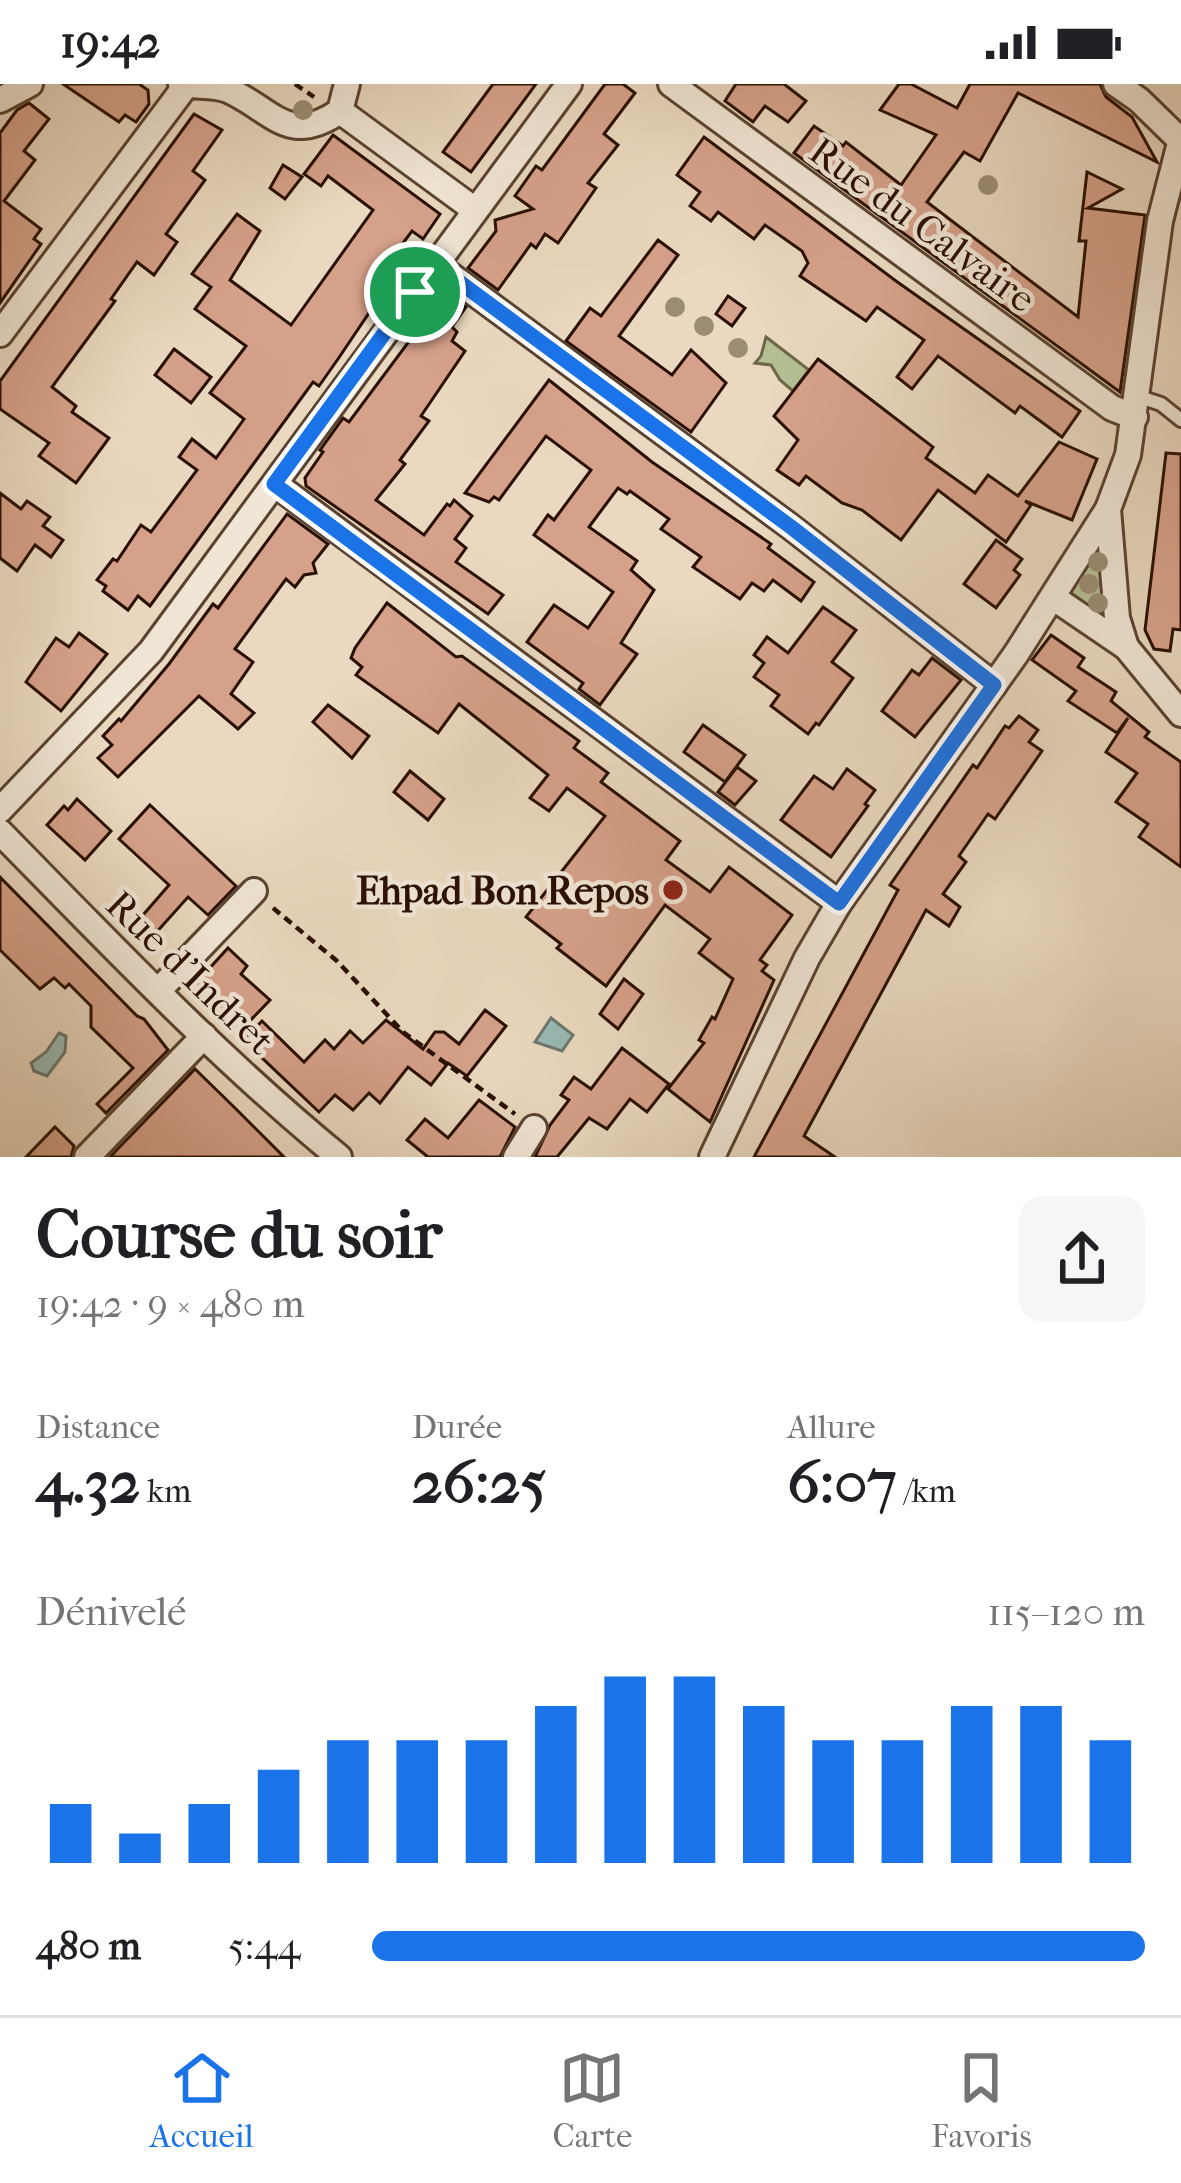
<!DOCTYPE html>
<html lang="fr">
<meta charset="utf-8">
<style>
:root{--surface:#fff;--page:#f6f6f6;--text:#202124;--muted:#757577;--line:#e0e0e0;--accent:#1a73e8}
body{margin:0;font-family:"IM FELL French Canon",serif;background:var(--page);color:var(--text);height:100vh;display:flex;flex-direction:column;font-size:45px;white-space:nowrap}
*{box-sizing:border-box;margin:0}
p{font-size:39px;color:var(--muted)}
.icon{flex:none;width:66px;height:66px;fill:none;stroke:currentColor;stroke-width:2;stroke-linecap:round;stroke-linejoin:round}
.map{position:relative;height:1073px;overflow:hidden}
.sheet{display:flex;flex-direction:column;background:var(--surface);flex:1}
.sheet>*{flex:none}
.pin{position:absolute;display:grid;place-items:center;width:102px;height:102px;color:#fff;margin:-51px;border:6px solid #fff;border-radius:50%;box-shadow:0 3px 12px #0007}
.round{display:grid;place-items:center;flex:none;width:126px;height:126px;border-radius:24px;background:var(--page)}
.overview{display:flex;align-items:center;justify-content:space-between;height:204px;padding:0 36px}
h1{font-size:66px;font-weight:800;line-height:90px}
.figures{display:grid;grid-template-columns:repeat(3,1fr);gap:18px;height:204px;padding:12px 36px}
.figures div{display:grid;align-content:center}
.figures b{font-size:60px;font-weight:800}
.figures small{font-size:33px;font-weight:400}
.figures p{font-size:33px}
.chart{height:336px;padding:24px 36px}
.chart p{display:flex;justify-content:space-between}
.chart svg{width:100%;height:216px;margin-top:12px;stroke:var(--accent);stroke-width:6}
ul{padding:0 36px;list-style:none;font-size:39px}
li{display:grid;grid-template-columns:192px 144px 1fr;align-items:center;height:90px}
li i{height:30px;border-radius:15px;background:var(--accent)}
.status{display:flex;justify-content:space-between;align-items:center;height:84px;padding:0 60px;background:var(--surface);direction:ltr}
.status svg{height:33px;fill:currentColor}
.menu{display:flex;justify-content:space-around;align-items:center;height:168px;border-top:3px solid var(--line);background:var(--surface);font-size:33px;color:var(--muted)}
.menu a{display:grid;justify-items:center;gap:6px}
.menu .on{color:var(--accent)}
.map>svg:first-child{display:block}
.green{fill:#b4c094;stroke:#6e684a;stroke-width:3}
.water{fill:#98bab5;stroke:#6c766d;stroke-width:3}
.building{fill:#d6a18a;stroke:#290f00;stroke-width:3}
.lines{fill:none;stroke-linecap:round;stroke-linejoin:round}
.lane-casing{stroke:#594230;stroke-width:18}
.street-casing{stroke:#594230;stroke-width:30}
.path{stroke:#290f00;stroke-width:4.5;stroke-dasharray:9 6;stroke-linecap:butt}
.lane{stroke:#f1e6d6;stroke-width:12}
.street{stroke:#f1e6d6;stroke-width:24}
.tree{fill:#9b8c73}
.route-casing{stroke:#fff;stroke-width:24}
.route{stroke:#1a73e8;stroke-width:15}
.poi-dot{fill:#8f2418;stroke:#f1e6d6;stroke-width:4.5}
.labels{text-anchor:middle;stroke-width:9;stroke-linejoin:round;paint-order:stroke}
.street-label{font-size:39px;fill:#290f00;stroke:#f1e6d6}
.poi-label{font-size:39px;font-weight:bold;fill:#290f00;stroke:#f1e6d6;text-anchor:end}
</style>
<div class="status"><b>19:42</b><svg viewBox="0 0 49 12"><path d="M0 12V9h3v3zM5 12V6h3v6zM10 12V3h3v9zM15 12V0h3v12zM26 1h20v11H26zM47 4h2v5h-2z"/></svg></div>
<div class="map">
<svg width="1181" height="1073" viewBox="0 0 1181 1073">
<rect width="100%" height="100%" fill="#ead9c0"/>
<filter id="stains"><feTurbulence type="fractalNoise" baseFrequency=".00167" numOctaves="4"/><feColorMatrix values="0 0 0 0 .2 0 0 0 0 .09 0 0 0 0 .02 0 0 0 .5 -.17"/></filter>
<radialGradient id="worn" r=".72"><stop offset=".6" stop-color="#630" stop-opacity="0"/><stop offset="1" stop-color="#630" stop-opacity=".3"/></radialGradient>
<g class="green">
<polygon points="766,253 809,286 793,307 780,296 771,281 755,279 761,272"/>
<polygon points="1097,468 1101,468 1106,535 1068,507"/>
</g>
<g class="water">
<polygon points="551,934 573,951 562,967 535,958"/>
<polygon points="59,949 66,952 65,968 47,992 34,987 31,979 46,968"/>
</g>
<g class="building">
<polygon points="63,0 139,0 148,6 149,20 136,38 125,31 119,38"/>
<polygon points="493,0 536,0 471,88 443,68"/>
<polygon points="605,0 623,0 635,9 604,50 618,61 588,99 596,104 558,159 545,150 536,164 531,160 498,206 468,184 496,147 495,136 533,125 515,112 536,82 542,86"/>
<polygon points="736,0 784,0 806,17 788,38 765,22 753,38 725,17"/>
<polygon points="899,0 911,0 957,24 970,0 1100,0 1106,13 1132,33 1157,78 1018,9 980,77 964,68 927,118 1078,233 1086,157 1079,157 1087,88 1122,105 1088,124 1145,131 1120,308 794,69 814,42 843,62 846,58 901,101 936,51 880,26"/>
<polygon points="29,19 49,35 24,67 35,76 4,117 41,145 34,155 41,160 0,219 0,49 17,26"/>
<polygon points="194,30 222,46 193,87 205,96 166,150 177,158 154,191 137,178 111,215 115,217 52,303 76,322 72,328 109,354 76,399 39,372 49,359 0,325 0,297"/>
<polygon points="333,51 440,130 423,155 412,147 368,206 379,214 338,275 319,302 313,298 150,522 138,512 128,526 103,507 106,502 97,496 113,475 117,477 141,441 151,448 197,386 179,373 192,355 216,374 244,335 210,309 246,262 195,225 211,203 192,190 237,130 260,147 230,196 291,241 373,126 328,92 321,102 304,90"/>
<polygon points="704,53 896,197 1080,327 1062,353 1020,322 1015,329 938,272 912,305 897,293 924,256 877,223 866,237 800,192 808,179 802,167 765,141 754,155 718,128 711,137 690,122 700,108 677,91"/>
<polygon points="283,81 302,93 285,115 270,104"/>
<polygon points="658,156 678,171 619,252 672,291 691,266 726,299 691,348 566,257 590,224 601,232"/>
<polygon points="445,209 466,223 452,243 457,248 452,257 465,267 421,332 429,337 400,376 405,380 376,416 424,451 447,420 450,422 454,416 472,432 455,455 466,464 456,478 503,511 488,530 306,402 305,394 323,368 320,366 343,334 349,338"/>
<polygon points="728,212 745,224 732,242 716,230"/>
<polygon points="174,265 211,293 191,319 155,291"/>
<polygon points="818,275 933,363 926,374 975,409 988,391 1018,412 1059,358 1097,375 1072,436 1025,417 1031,421 1006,458 938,406 901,456 862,426 842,419 806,392 799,401 777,386 798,356 774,332"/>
<polygon points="549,296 652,378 771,460 768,464 814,498 801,517 773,496 764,507 752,499 740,515 693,483 701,473 661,445 669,435 630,407 627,410 618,404 589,443 637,477 631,486 654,506 621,559 637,570 600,621 579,605 583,599 527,558 554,521 588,544 613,508 534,451 548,431 554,436 591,386 546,352 499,416 494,413 489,418 465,409"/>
<polygon points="1166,369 1181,370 1181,546 1173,545 1170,567 1154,565 1145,546"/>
<polygon points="0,409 21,425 27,417 50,433 43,442 63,456 51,473 35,461 17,487 0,474"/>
<polygon points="287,430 328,460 313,479 316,489 304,491 295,503 286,495 235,565 253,578 231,610 254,629 238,645 199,612 118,693 98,674 112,661 103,652 119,635 121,637 169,580 213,520 218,524"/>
<polygon points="996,456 1022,475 1014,486 1020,491 996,524 964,500"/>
<polygon points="387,519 456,573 462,572 579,657 574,664 608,689 601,698 680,757 666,776 710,808 729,783 792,831 760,876 767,881 762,887 774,896 710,1038 668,1005 704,959 699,956 712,933 715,935 733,895 699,869 710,855 665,821 606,902 557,864 561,860 526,833 605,732 567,704 549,727 530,714 548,691 459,620 438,649 356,591 362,583 351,574 355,564"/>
<polygon points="823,523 856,546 832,578 853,594 819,641 816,639 808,650 771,622 779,611 754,593 764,579 754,571 767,553 788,569"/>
<polygon points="79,549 107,570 61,627 26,598 56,554 69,563"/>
<polygon points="1051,551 1084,574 1078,583 1116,608 1111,617 1149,648 1145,653 1181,678 1181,783 1139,753 1148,740 1116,718 1137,689 1106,668 1128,634 1117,649 1068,617 1076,607 1032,576"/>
<polygon points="932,574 961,596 915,653 882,627 912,586 919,591"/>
<polygon points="328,621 369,652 352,674 313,638"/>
<polygon points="1019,632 1038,646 1029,658 1042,667 995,735 988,730 959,772 966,778 943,810 960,823 949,842 926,826 804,1052 835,1073 754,1073 898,806 890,801 973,681 977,684 1005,642 1009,644"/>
<polygon points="703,641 745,671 725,698 684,668"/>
<polygon points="737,683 756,697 735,721 718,708"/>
<polygon points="847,685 875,706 865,720 868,722 831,773 781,736 814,692 833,705"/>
<polygon points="410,687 444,715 428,736 394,708"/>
<polygon points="77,715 111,747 85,776 47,741 64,722 68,726"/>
<polygon points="150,721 236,802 208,831 188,813 145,861 130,846 169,801 119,755"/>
<polygon points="0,793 137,932 144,935 168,966 106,1029 97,1020 133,984 91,943 91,922 69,900 65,904 54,894 40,905 0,866"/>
<polygon points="228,864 247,882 241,890 270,916 244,943 197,898"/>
<polygon points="624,895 643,910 618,945 600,930"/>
<polygon points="485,926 506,942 467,992 448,979 431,1001 408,983 380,1019 369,1009 353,1026 335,1011 319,1028 243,956 262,937 304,978 325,956 334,965 350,947 363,959 386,936 423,965 435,948 444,948 459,960"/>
<polygon points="622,964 669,1000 647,1028 630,1015 607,1045 589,1034 557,1073 535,1073 550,1041 569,1016 561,1011 574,993 591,1005"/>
<polygon points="195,985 234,1023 284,1073 110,1073"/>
<polygon points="479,1016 515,1043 500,1073 428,1073 407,1056 425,1035 448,1054"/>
<polygon points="55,1043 74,1062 71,1073 26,1073"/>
</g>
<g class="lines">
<g class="lane-casing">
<polyline id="lane" points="1137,312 1161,320 1181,336"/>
</g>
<g class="street-casing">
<g id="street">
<path d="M181 0C196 3 214 0 228 6 273 26 288 63 340 27L347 0"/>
<polyline points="671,0 1112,324 1135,333"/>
<polyline points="1116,0 1139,16 1180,56"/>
<polyline points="0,16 30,0"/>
<polyline points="340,27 475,126"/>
<polyline points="435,180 791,443 994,601"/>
<polyline points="0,250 187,0"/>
<polyline points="275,400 839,819"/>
<polyline points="1054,514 1126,563 1181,630"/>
<polyline points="1126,563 1117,534 1108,425 1128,371 1160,137 1181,55"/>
<polyline points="0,726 151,567 569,0"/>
<path d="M0 748C109 859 218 974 339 1073"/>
<polyline points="158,907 254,807"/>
<polyline points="87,1073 204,952"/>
<polyline points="516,1073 534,1044"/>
<polyline points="712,1073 807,874 839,819 1016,570 1108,425"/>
</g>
</g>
<g class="path">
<polyline points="295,0 314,13"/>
<polyline points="273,824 337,877 403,948 515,1030"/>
</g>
<use href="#lane" class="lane"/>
<use href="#street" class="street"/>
</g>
<g class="tree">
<circle cx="303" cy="26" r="10"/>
<circle cx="988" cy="101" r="10"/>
<circle cx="675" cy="223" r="10"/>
<circle cx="704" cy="242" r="10"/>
<circle cx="738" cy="264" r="10"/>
<circle cx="1098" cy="478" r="10"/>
<circle cx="1089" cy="500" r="10"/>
<circle cx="1098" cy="519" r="10"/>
</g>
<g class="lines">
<g class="route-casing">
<polygon id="route" points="435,180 791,443 994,601 839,819 274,400"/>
</g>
<use href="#route" class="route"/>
</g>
<circle class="poi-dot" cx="673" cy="806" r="12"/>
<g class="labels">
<g class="street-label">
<text transform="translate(923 140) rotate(36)" y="14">Rue du Calvaire</text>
<text transform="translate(191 888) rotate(44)" y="14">Rue d'Indret</text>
</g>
<g class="poi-label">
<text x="649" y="820">Ehpad Bon Repos</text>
</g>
</g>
<rect width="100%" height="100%" filter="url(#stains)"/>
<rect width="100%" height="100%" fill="url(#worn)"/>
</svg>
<div class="pin" style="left:415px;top:208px;background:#1e9e55"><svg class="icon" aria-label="arrive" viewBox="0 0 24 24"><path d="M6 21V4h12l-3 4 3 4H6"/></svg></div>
</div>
<section class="sheet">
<div class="overview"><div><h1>Course du soir</h1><p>19:42 · 9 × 480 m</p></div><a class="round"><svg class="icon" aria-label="share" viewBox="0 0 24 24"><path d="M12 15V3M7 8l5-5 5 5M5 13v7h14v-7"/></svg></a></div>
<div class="figures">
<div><p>Distance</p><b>4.32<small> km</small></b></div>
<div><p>Durée</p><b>26:25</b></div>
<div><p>Allure</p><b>6:07<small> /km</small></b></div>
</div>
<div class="chart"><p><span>Dénivelé</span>115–120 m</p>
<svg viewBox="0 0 160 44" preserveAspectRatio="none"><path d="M5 44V32M15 44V38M25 44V32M35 44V25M45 44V19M55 44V19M65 44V19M75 44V12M85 44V6M95 44V6M105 44V12M115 44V19M125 44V19M135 44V12M145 44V12M155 44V19"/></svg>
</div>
<ul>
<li><b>480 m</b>5:44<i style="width:100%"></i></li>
</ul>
</section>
<nav class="menu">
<a class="on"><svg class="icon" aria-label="home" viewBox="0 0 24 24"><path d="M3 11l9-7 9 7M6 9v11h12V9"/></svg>Accueil</a>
<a><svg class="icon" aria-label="map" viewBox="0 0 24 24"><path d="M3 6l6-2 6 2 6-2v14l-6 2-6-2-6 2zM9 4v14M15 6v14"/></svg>Carte</a>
<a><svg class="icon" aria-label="saved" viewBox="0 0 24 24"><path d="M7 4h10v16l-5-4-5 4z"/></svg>Favoris</a>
</nav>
